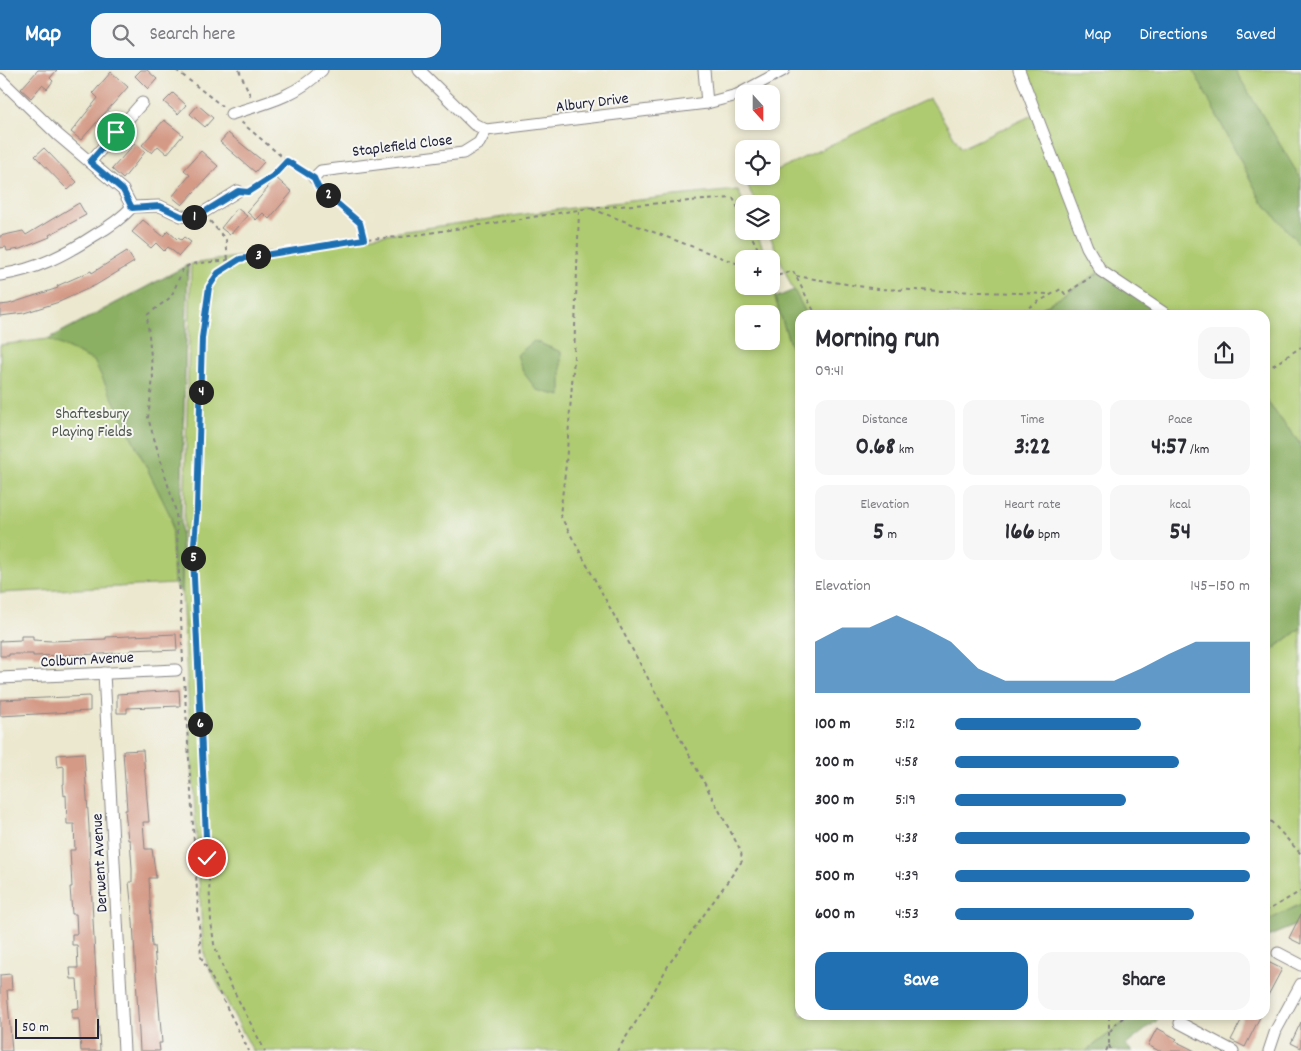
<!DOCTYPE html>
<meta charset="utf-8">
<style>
:root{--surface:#fff;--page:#f7f7f7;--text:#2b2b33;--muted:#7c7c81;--accent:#1f6fb2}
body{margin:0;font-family:Dekko,sans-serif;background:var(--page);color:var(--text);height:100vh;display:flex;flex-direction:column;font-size:19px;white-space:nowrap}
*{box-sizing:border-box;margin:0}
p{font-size:16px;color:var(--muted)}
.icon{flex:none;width:28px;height:28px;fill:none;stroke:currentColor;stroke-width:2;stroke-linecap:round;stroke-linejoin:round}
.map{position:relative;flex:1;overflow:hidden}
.drawer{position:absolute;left:795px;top:240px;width:475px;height:710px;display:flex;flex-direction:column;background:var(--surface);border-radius:15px;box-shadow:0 2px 8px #0003}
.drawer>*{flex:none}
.needle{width:32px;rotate:159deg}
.controls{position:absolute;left:735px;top:15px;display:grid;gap:10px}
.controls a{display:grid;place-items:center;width:45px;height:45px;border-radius:10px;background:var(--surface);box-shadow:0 2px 8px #0003;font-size:25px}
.scale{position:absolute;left:15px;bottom:12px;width:84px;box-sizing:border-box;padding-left:5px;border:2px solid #22223b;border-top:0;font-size:14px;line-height:18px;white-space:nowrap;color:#22223b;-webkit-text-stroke:4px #f6f6f2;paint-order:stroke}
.pin{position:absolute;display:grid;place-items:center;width:42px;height:42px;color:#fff;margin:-21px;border:2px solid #fff;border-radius:50%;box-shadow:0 1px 5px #0007}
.km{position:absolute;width:25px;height:25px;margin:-12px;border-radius:50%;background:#222;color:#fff;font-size:14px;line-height:25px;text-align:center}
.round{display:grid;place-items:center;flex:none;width:52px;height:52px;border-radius:15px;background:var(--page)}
.summary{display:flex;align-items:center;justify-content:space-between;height:85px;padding:0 20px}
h1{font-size:28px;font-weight:700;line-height:38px}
.figures{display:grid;grid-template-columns:repeat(3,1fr);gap:8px;height:85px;padding:5px 20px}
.figures div{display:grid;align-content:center;border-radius:12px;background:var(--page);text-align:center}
.figures b{font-size:25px;font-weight:700}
.figures small{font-size:14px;font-weight:400}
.figures p{font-size:14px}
.chart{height:140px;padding:10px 20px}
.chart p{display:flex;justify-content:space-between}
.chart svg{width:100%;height:90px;margin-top:5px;fill:var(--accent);opacity:.7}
.primary-button{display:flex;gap:10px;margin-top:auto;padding:10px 20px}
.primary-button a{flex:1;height:58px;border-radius:15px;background:var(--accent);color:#fff;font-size:20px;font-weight:700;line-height:58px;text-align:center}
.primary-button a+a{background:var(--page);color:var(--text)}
ul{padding:0 20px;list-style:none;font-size:16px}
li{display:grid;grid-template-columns:80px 60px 1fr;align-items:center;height:38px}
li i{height:12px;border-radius:6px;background:var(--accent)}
header{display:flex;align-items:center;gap:30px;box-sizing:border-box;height:70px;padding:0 25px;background:var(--accent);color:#fff}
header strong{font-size:24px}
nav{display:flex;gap:28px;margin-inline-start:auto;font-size:18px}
.search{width:350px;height:45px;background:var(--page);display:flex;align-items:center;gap:12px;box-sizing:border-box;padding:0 18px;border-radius:15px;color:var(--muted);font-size:19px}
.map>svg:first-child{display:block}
.green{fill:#afcb71;stroke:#687656;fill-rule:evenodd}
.forest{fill:#8baf63;stroke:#56684f}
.building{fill:#d49a86}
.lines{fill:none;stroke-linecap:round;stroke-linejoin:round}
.street-casing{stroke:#878585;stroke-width:13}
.path{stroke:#878585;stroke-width:2;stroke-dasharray:4 4;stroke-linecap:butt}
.street{stroke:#fff;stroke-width:11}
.route-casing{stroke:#fff;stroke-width:10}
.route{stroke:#1f6fb2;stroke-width:6}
.labels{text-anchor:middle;stroke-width:4;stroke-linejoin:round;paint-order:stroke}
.street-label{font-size:16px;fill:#22223b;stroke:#f6f6f2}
.park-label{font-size:16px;fill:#4c554b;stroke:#f6f6f2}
</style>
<header>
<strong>Map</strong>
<div class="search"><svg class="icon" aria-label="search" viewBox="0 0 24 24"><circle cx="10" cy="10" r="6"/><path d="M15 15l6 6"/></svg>Search here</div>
<nav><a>Map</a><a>Directions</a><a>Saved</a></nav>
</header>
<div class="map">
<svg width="1301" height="981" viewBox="0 0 1301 981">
<rect width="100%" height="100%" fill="#f6f6f2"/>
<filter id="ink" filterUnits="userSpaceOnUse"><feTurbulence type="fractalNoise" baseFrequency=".02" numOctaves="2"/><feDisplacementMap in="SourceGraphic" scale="10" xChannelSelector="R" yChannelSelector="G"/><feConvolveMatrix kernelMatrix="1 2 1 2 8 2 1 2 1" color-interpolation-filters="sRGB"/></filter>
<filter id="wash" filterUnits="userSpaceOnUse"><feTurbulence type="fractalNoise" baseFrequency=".0096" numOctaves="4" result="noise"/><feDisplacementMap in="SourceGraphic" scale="20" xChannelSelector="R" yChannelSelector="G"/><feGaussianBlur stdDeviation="1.12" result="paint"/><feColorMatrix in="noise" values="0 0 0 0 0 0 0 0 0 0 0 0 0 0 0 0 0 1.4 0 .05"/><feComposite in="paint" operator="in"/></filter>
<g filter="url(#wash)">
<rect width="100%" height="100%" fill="#ece8cf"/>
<g class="green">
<polygon points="1026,0 1301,0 1301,375 1265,329 1265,245 1167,245 1101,201 1031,245 807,245 791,215 768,161 771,161 771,134 756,134 747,114 763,106 771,106 771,103 930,28 961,78 1035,44"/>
<path d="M738 120 744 134V161H756L767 189H744V216H771V198L776 210 775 228 790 274 800 294V945H1134L1086 981H253L207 894 203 877 182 524 191 194C373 166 555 136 738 120ZM744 244H771V271H744Z"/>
<polygon points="188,195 181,440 175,514 0,523 0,275 48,269"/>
<polygon points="1301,558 1301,834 1265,852 1265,586"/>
</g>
<g class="forest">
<polygon points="1193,0 1235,0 1301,109 1301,176 1261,130"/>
<polygon points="188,195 181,440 182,524 174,513 171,447 94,291 48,269"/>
<polygon points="1101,201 1167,245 1031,245"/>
<polygon points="794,220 807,245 800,245 800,294 790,274 775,228"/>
<polygon points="534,271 561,282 561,326 537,320 523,302 517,285"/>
<polygon points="1265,329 1301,375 1301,558 1272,580 1265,569"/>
<polygon points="1301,834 1301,853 1265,868 1265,852"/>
<polygon points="1134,945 1164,945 1126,975 1132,981 1086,981"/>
</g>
<g id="blocks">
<g class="building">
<polygon points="38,0 57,0 50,8 53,11 47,19 42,15 31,28 21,19"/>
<polygon points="141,0 147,0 157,9 148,19 135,6"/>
<polygon points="111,2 128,17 81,70 71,62 98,28 93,23"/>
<polygon points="173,23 186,35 178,44 164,32"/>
<polygon points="198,35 213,48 205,57 190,44"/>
<polygon points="164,50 183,65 167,84 158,76 152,83 142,75"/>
<polygon points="228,63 264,92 255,102 220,72"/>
<polygon points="135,73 145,82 123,109 112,99"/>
<polygon points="44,78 77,112 68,120 35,86"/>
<polygon points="201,81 218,96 182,135 172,127 190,105 184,100"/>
<polygon points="275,107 292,122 269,149 263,143 256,150 247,142 268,118 267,116"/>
<polygon points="79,133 86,145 49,165 50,167 20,179 7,181 6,177 0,178 0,166 23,161 26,165"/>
<polygon points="237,138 247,146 230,165 221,158"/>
<polygon points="143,150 163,166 168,161 177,169 178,168 181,170 184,167 191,172 179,186 168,177 164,181 156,173 151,178 132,162"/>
<polygon points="127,181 134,192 96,215 59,232 24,243 0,246 0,235 9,234 58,218 57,216 91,201 92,203"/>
<polygon points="176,564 177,580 154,581 154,579 130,580 130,582 102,584 33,586 33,584 9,584 9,586 0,586 0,571 21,570 21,566 33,566 33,570 52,571 106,569 106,567"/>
<polygon points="179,620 180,636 127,638 127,643 117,643 117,624"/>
<polygon points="90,626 90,641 0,646 0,630"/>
<polygon points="143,680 149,752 143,752 145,779 152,779 156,808 149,808 152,877 154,876 162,973 159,973 160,981 140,981 133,851 129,812 132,812 132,798 130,770 128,770 125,740 127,740 123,681"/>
<polygon points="84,683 89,757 90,793 100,981 81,981 79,949 72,949 72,939 79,938 77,909 71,909 70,898 78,898 77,875 72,875 72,864 77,864 76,844 72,844 70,817 72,817 70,780 75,780 74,754 67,754 66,725 64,726 63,714 64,714 64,696 58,697 57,685"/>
<polygon points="1301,844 1301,874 1289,868"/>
<polygon points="1268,892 1282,899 1265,931 1265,898"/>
<polygon points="11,904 12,920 7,920 12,981 0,981 0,905"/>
<polygon points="1244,945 1261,945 1245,977 1231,970"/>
<polygon points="1301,952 1301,978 1291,973"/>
<polygon points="1157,958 1177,969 1175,971 1195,981 1159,981 1148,975"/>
</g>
</g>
</g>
<g filter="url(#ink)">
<use href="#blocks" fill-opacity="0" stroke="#878585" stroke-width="1"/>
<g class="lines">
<g class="street-casing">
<g id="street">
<polyline points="419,0 474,54 486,60 707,33 737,25 784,0"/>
<polyline points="704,0 707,33"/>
<polyline points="1019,0 1087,177 1101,201 1167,245"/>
<polyline points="0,9 58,65 123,120 132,137"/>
<path d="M231 44C266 33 295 27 322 0"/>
<polyline points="90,92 142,33"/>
<polyline points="314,108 321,101 463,83 479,73 486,60"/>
<path d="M0 205C36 200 66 184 95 165 109 157 121 149 132 137L160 136 181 146 196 147 238 121"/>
<polyline points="104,603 124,981"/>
<polyline points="0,608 176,600"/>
<polyline points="1278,883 1301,895"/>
<polyline points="1180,953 1233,981"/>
<polyline points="1269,981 1276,960 1301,914"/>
</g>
</g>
<g class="path">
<polyline points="176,0 222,36"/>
<polyline points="239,0 251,27"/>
<polyline points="241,52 287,91"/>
<polyline points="319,118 360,153 364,169"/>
<polyline points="249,121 273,106 287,91 305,102"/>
<polyline points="592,139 744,196"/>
<polyline points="579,141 574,287 566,394 560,445 741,781 742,791 669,894 643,941 617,981"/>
<polyline points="210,151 226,170 228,190"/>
<polyline points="749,161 763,189"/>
<polyline points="238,190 218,203 209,217 202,268 197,439 193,486 211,851 214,874 226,906 265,981"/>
<polyline points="771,205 773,207 793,201 816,245"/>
<polyline points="796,206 877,219 1051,224"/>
<polyline points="1015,245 1061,219 1065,224 1091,207"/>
<polyline points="1265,298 1274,295 1301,277"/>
<polyline points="183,592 176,442 148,348 153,308 147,245 171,227 183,199 191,194 240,189 364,169 403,167 591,138 733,128 744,150"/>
<polyline points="184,607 201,887 249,981"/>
<polyline points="1265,745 1301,784"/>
<polyline points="1265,842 1301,821"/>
<polyline points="1110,962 1114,955 1126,945"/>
<polyline points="1109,975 1111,981"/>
<polyline points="1106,981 1109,975 1109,945"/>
</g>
<use href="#street" class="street"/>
</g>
</g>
<g class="lines" filter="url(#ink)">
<g class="route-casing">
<polyline id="route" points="116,62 90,92 123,120 132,138 160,136 181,146 196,147 238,121 248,122 273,106 287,91 314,108 318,117 360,153 364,169 240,189 218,203 209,217 202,268 197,438 193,486 207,788"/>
</g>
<use href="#route" class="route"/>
</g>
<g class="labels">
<g class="street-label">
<text transform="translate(592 31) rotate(-7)" y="6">Albury Drive</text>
<text transform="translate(402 74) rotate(-7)" y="6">Staplefield Close</text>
<text transform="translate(87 588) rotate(-3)" y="6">Colburn Avenue</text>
<text transform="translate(98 793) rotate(-93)" y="6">Derwent Avenue</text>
</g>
<g class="park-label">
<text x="92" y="348">Shaftesbury<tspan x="92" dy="18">Playing Fields</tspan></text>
</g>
</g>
</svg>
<div class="controls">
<a><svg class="needle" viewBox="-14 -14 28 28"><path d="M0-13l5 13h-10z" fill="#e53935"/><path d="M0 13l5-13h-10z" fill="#7c7c81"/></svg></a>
<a><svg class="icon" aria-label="locate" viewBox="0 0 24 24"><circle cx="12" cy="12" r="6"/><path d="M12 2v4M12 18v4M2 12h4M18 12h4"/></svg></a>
<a><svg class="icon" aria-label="layers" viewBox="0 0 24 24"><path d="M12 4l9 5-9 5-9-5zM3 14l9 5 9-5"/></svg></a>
<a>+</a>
<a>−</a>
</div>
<div class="scale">50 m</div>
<div class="pin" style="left:116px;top:62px;background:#1e9e55"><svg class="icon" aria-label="arrive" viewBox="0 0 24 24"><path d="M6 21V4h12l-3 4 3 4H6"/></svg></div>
<div class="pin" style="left:207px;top:788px;background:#d93025"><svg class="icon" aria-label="check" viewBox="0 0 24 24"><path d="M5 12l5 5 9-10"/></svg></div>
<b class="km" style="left:194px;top:147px">1</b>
<b class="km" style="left:328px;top:125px">2</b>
<b class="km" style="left:258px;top:186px">3</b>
<b class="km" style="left:201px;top:322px">4</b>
<b class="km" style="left:193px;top:488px">5</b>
<b class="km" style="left:200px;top:654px">6</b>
<section class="drawer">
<div class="summary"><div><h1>Morning run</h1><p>09:41</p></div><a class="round"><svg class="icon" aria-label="share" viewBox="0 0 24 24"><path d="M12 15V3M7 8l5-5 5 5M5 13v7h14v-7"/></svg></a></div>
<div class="figures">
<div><p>Distance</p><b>0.68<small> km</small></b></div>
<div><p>Time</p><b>3:22</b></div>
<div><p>Pace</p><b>4:57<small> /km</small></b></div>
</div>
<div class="figures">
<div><p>Elevation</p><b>5<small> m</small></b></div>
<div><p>Heart rate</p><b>166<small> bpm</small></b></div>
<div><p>kcal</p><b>54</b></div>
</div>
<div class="chart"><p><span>Elevation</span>145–150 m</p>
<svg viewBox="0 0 160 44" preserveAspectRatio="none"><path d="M0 44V19L10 12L20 12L30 6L40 12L50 19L60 32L70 38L80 38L90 38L100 38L110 38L120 32L130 25L140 19L150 19L160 19V44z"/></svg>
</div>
<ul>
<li><b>100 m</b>5:12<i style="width:63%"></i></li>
<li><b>200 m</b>4:58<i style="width:76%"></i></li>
<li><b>300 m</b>5:19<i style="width:58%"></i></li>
<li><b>400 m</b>4:38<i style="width:100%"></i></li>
<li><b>500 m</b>4:39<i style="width:100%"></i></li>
<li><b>600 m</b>4:53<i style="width:81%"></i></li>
</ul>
<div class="primary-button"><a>Save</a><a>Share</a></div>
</section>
</div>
